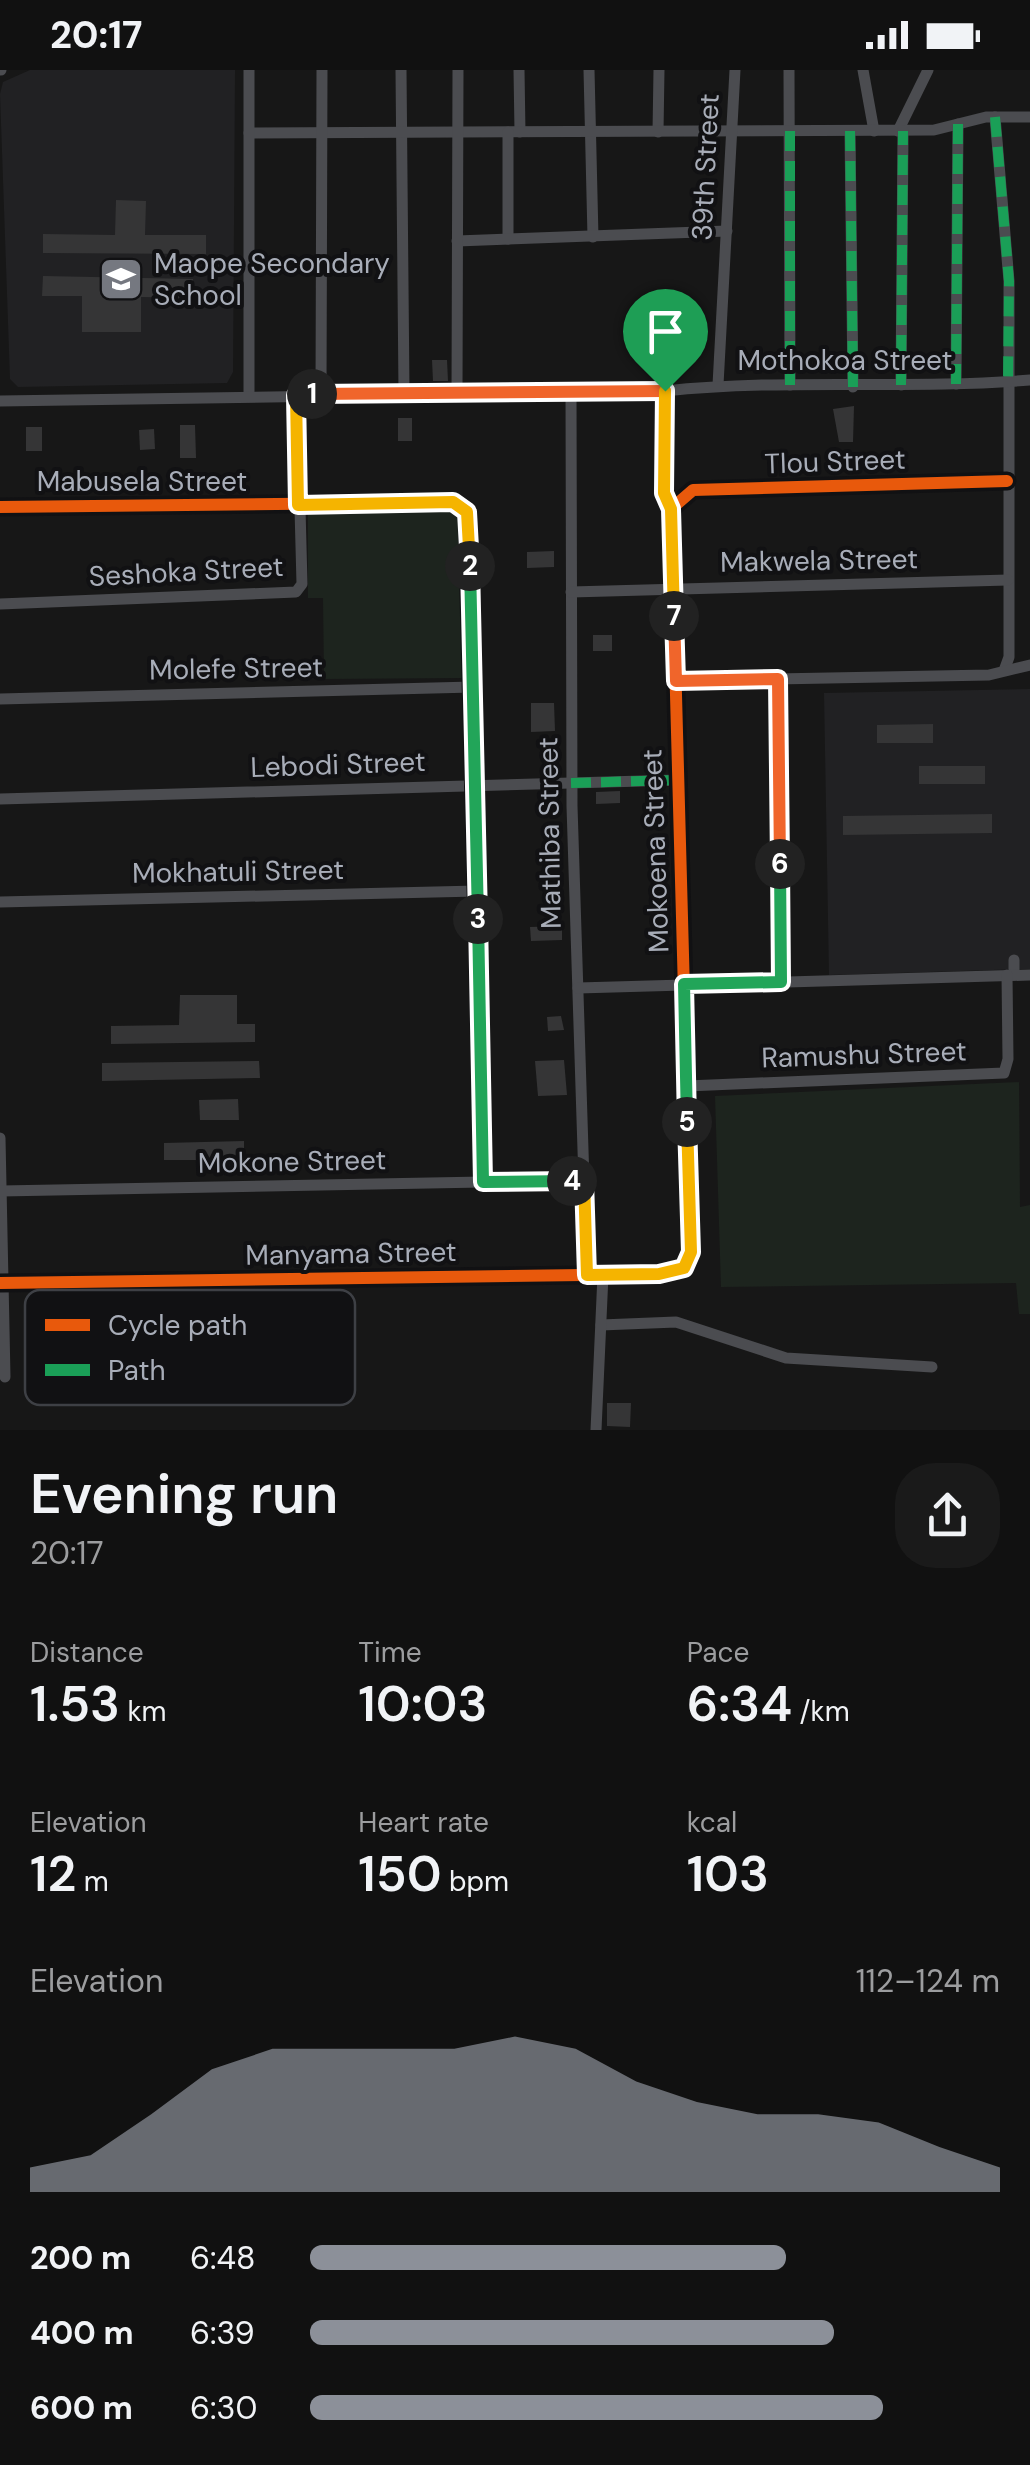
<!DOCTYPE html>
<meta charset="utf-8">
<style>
:root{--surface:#111;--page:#1a1a1a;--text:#f1f3f6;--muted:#9c9d9f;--accent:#8c9099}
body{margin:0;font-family:"DM Sans",sans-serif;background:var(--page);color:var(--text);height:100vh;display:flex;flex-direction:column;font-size:38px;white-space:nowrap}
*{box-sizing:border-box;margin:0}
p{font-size:32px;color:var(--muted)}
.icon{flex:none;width:55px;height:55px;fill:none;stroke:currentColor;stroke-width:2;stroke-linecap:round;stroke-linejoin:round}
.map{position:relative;height:1360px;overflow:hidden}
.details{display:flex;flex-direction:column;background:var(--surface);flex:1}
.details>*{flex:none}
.pin{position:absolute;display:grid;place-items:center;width:85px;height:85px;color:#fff;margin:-102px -42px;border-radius:50% 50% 50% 0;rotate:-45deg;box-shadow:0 0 10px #0007}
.pin .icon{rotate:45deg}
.km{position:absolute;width:50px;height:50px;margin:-25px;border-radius:50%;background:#222;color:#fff;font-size:28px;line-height:50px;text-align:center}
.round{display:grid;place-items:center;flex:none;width:105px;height:105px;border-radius:40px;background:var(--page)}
.overview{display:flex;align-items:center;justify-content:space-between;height:170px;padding:0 30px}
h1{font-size:55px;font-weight:600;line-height:75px}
.figures{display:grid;grid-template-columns:repeat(3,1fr);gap:15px;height:170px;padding:10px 30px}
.figures div{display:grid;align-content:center}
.figures b{font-size:50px;font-weight:600}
.figures small{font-size:28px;font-weight:400}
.figures p{font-size:28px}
.chart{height:280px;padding:20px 30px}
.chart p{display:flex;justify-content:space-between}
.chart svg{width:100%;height:180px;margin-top:10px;fill:var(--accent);opacity:.7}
ul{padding:0 30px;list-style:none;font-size:32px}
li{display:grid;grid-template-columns:160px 120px 1fr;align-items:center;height:75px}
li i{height:25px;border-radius:12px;background:var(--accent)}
.status{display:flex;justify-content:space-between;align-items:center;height:70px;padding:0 50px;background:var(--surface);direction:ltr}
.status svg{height:28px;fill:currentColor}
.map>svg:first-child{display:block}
.built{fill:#212123}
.green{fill:#1d241e}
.building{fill:#353536}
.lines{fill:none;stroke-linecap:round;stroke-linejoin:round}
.minor{stroke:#4b4c50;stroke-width:11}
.quiet{stroke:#1a9f57;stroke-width:10;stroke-dasharray:20 10;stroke-linecap:butt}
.cycleway-casing{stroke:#111113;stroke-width:19}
.cycleway{stroke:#e8590c;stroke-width:12}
.split-1-casing{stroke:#fff;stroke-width:20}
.split-2-casing{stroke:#fff;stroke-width:20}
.split-3-casing{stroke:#fff;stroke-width:20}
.split-4-casing{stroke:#fff;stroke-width:20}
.split-5-casing{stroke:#fff;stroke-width:20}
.split-6-casing{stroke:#fff;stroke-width:20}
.split-7-casing{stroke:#fff;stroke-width:20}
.split-8-casing{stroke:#fff;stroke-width:20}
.split-1{stroke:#f0652b;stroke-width:12}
.split-2{stroke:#f5b400;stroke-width:12}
.split-3{stroke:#22a559;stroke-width:12}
.split-4{stroke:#22a559;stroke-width:12}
.split-5{stroke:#f5b400;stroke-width:12}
.split-6{stroke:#22a559;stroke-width:12}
.split-7{stroke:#f0652b;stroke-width:12}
.split-8{stroke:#f5b400;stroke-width:12}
.labels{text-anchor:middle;stroke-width:8;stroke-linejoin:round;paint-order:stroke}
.street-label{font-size:28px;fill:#a8adb8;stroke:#111113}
.poi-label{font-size:28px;fill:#a8adb8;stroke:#111113;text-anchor:start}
.key{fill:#111113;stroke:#3e4045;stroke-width:2.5}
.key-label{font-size:28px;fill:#a8adb8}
</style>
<div class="status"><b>20:17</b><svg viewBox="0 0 49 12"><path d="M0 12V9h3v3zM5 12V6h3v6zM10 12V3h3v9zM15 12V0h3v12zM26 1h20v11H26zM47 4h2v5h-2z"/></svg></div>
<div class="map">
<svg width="1030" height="1360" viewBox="0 0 1030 1360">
<rect width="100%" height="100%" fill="#171717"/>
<g class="built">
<polygon points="30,0 235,0 233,302 227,313 18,317 10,309 0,24 3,12"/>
<polygon points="1030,619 1030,899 829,905 824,623"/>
</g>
<g class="green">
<polygon points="308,440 448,440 461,451 463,608 324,609 323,528 308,528"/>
<polygon points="1019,1012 1020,1137 1030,1135 1030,1244 1019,1244 1016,1213 721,1217 715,1026"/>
</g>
<g class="building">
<polygon points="116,130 146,131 145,165 206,165 206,184 43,183 43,164 115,165"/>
<polygon points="43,206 193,209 193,228 141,227 141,262 82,262 82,226 42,226"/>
<polygon points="432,290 447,290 448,311 433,311"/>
<polygon points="854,336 853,372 839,372 833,339"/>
<rect x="398" y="348" width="14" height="23"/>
<polygon points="180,355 195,355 196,388 180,388"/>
<rect x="26" y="357" width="16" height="24"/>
<polygon points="154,359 155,379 140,380 139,360"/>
<polygon points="554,481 554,497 527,498 527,482"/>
<rect x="593" y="565" width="19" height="16"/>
<polygon points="531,633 554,633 555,661 531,662"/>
<polygon points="933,654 933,673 877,673 877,655"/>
<rect x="919" y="696" width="66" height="18"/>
<polygon points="620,721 620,733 596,734 596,722"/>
<polygon points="992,744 992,763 843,765 843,746"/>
<polygon points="562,856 562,870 531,871 530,857"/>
<polygon points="180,925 237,925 237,954 255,954 255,972 111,974 111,956 179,955"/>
<polygon points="561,946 564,960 548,961 547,947"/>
<polygon points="564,990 567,1025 538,1026 535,991"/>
<polygon points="259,991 260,1008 102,1011 102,993"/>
<polygon points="238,1029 239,1050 200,1050 199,1030"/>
<polygon points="244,1071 244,1090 164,1090 164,1073"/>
<polygon points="607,1333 631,1333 630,1357 607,1356"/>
</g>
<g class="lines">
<g class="minor">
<polyline points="0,0 1,0"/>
<polyline points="401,0 404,322"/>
<polyline points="519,0 520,62"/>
<polyline points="589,0 593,167"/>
<polyline points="789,0 790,315"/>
<polyline points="863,0 874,61"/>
<polyline points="995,47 1009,211 1009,587 1005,598"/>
<polyline points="850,61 853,317"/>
<polyline points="898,61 928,0"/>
<polyline points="658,62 659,0"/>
<polyline points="249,63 934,60 986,47 1030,47"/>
<polyline points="508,169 508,62"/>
<polyline points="457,171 727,161"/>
<polyline points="956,314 958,54"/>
<polyline points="718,315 735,0"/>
<polyline points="901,315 903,61"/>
<polyline points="571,320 572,736 587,1205"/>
<polyline points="321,323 322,0"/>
<polyline points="457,323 458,0"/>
<polyline points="249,326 249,0"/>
<path d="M0 331 665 321C786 308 908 320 1030 310"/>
<polyline points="0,437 453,432 467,442 483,1112"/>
<polyline points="671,439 693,420 1007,411"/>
<polyline points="571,522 1008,510"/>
<polyline points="0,534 296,522 302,514 297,325"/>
<polyline points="778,609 781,912"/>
<polyline points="676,611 989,605 1030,595"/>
<polyline points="0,629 473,617"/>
<polyline points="0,729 678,710"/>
<polyline points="0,832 477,821"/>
<polyline points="1014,890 1014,905"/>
<polyline points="578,918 1030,905"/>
<polyline points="687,1016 1004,1003 1008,989 1007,905"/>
<polyline points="0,1068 5,1307"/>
<polyline points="1,1121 584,1110"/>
<polyline points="97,1212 100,1281"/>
<polyline points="0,1213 659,1204 673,1203 690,1191 671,439 664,423 665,321"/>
<polyline points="601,1255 676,1252 786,1288 932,1297"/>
<polyline points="596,1360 603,1205"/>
</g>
<g class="quiet">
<polyline points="995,47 1009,211 1008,312"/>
<polyline points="790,61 790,315"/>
<polyline points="850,61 853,317"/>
<polyline points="956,314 958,54"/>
<polyline points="901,315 903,61"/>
<polyline points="665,321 664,423 671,439"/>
<polyline points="571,713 678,710"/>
</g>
<g class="cycleway-casing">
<g id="cycleway">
<polyline points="0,437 453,432 467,442 483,1112"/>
<polyline points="0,1213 659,1204 684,1198 691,1182 671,439 693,420 1007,411"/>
</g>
</g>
<use href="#cycleway" class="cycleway"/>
</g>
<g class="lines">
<g class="split-1-casing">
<polyline id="split-1" points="312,324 665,321"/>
</g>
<g class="split-2-casing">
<polyline id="split-2" points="312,324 296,325 298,435 453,432 467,442 470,496"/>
</g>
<g class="split-3-casing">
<polyline id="split-3" points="470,496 478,849"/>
</g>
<g class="split-4-casing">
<polyline id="split-4" points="478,849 483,1112 572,1111"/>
</g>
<g class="split-5-casing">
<polyline id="split-5" points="572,1111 584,1110 587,1205 659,1204 684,1198 691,1182 687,1052"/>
</g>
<g class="split-6-casing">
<polyline id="split-6" points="687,1052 684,914 781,912 780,794"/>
</g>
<g class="split-7-casing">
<polyline id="split-7" points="674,546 676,611 778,609 780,794"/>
</g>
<g class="split-8-casing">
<polyline id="split-8" points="665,321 664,423 671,439 674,546"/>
</g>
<use href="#split-1" class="split-1"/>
<use href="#split-2" class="split-2"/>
<use href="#split-3" class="split-3"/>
<use href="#split-4" class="split-4"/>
<use href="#split-5" class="split-5"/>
<use href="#split-6" class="split-6"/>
<use href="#split-7" class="split-7"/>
<use href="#split-8" class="split-8"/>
</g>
<defs>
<g id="school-square" transform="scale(2.25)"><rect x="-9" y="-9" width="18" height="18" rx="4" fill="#757880" stroke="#111113"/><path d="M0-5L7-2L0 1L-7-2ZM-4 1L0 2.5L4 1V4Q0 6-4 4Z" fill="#fff"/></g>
</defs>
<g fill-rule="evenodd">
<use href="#school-square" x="121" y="209"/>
</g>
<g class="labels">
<g class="street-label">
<text transform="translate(705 97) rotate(-87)" y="10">39th Street</text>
<text x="845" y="300">Mothokoa Street</text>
<text transform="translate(835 391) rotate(-2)" y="10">Tlou Street</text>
<text x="142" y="421">Mabusela Street</text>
<text transform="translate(819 490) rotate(-1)" y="10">Makwela Street</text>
<text transform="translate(186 501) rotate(-3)" y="10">Seshoka Street</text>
<text transform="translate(236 598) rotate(-1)" y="10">Molefe Street</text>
<text transform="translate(338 694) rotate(-2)" y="10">Lebodi Street</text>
<text transform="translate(549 763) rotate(-91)" y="10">Mathiba Street</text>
<text transform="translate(655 781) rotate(-92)" y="10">Mokoena Street</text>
<text transform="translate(238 801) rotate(-1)" y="10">Mokhatuli Street</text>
<text transform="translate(864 984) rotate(-2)" y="10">Ramushu Street</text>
<text transform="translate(292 1091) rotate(-1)" y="10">Mokone Street</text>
<text transform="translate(351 1183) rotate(-1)" y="10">Manyama Street</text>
</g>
<g class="poi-label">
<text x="154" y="203">Maope Secondary<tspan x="154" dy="32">School</tspan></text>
</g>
</g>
<rect x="25" y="1220" width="330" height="115" rx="15" class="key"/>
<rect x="45" y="1249" width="45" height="12" fill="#e8590c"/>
<rect x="45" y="1294" width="45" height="12" fill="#1a9f57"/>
<g class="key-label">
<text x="108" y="1265">Cycle path</text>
<text x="108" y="1310">Path</text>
</g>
</svg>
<div class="pin" style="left:665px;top:321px;background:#1e9e55"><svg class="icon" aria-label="arrive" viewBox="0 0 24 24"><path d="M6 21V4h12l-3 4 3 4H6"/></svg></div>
<b class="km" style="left:312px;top:324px">1</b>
<b class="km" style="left:470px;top:496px">2</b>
<b class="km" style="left:478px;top:849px">3</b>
<b class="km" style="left:572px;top:1111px">4</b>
<b class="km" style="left:687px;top:1052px">5</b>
<b class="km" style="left:780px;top:794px">6</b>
<b class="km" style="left:674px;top:546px">7</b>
</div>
<section class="details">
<div class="overview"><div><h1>Evening run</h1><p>20:17</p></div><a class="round"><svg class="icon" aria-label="share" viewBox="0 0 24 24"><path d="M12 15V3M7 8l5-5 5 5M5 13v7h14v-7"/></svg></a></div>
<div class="figures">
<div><p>Distance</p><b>1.53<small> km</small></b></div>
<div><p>Time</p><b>10:03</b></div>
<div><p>Pace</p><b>6:34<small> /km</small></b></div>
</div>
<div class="figures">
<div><p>Elevation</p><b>12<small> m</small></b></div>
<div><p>Heart rate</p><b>150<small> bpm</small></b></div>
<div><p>kcal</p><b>103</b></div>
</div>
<div class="chart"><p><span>Elevation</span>112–124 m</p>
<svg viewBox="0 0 160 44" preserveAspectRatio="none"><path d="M0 44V38L10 35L20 25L30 14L40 9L50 9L60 9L70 9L80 6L90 9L100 17L110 22L120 25L130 25L140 27L150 33L160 38V44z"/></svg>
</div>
<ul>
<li><b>200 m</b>6:48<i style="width:69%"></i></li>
<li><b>400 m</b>6:39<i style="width:76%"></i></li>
<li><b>600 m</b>6:30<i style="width:83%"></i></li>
</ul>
</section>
